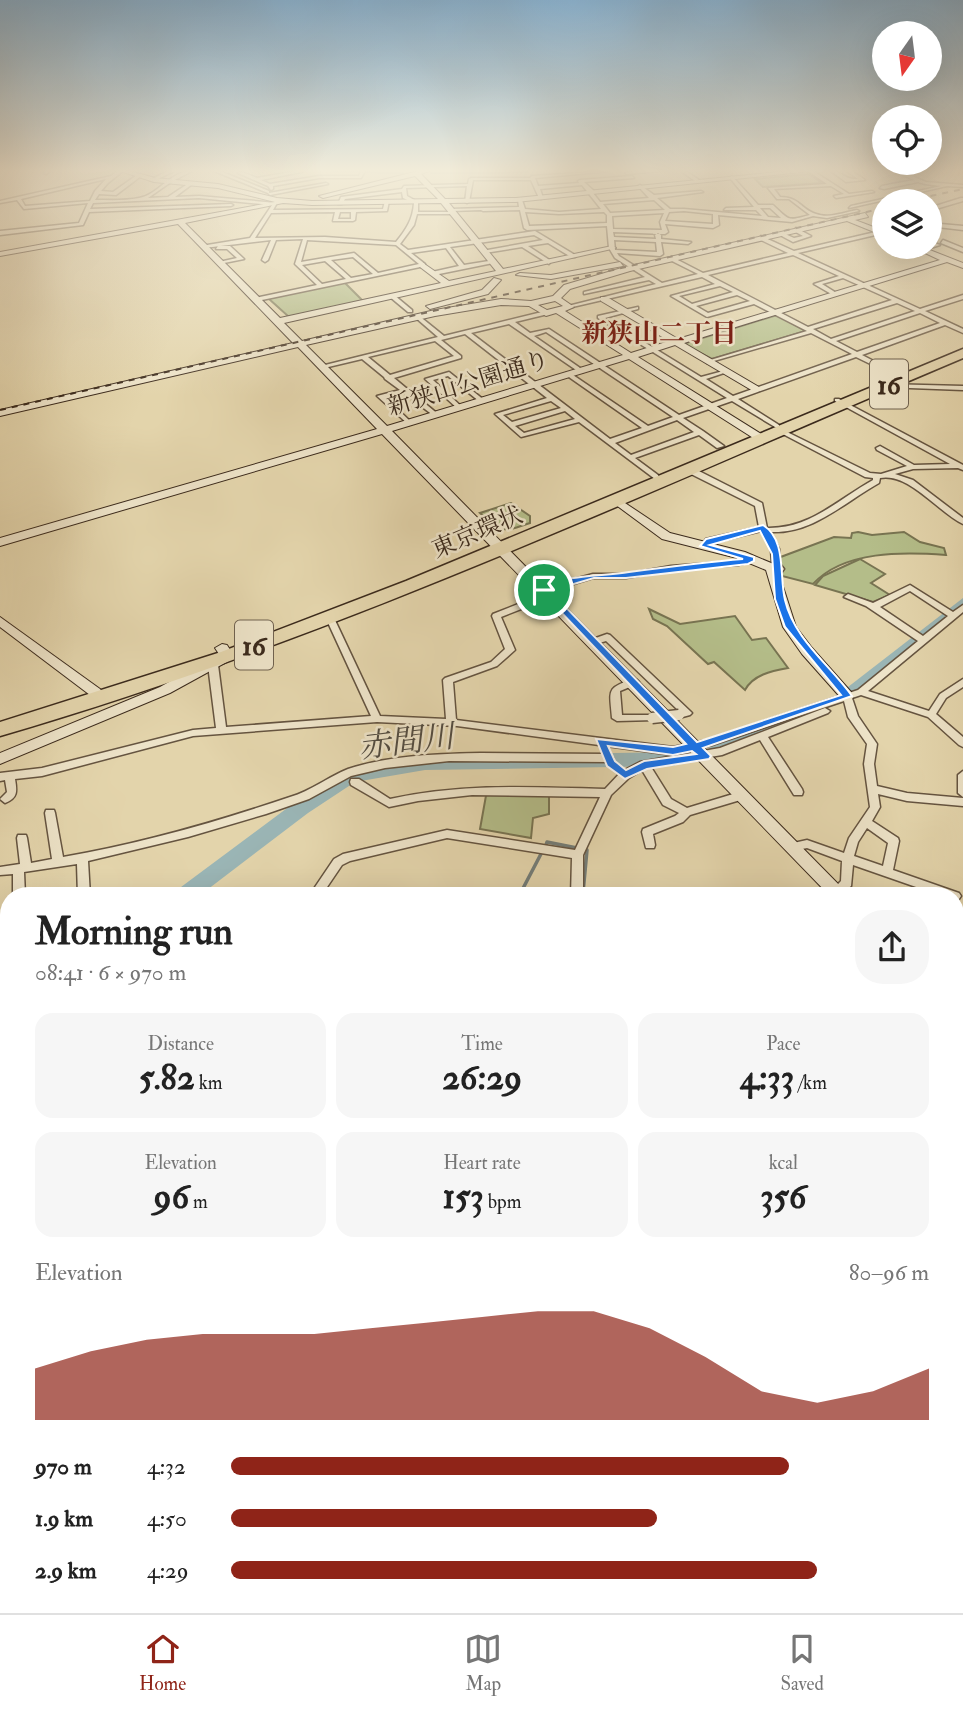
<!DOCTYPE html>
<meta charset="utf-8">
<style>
:root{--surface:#fff;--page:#f6f6f6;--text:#222;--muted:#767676;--line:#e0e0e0;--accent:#8f2418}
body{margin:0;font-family:"IM FELL Double Pica","Noto Serif JP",serif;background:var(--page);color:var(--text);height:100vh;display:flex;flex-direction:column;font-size:26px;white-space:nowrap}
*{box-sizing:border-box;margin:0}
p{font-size:23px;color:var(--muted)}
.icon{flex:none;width:38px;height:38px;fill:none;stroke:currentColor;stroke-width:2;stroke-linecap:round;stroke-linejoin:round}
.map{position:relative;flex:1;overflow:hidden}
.panel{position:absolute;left:0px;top:887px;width:964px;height:726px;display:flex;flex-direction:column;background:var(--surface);border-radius:28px 28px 0 0;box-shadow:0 7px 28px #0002}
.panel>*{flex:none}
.needle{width:46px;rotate:194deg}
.buttons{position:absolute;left:872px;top:21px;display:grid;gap:14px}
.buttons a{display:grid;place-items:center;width:70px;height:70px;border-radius:50%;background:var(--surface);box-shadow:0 7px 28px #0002;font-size:35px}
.pin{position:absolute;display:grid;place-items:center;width:60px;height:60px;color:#fff;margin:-30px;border:4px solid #fff;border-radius:50%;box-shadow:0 2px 7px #0007}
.round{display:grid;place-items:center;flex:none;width:74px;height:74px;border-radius:28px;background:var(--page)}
.summary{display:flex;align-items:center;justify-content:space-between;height:119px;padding:0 35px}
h1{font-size:38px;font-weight:800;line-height:52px}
.stats{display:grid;grid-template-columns:repeat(3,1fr);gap:10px;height:119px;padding:7px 35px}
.stats div{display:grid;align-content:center;border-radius:18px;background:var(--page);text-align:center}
.stats b{font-size:35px;font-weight:800}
.stats small{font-size:19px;font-weight:400}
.stats p{font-size:19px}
.chart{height:196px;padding:14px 35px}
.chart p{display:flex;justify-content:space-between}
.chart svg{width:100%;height:126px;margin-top:7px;fill:var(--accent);opacity:.7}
ul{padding:0 35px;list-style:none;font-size:23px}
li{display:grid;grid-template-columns:112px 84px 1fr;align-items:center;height:52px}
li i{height:18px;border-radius:9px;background:var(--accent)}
.tab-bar{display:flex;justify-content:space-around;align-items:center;height:98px;border-top:2px solid var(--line);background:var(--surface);font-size:19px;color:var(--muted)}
.tab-bar a{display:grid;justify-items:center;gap:4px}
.tab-bar .current{color:var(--accent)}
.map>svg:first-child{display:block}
.green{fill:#b4bd89;stroke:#787452;stroke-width:2}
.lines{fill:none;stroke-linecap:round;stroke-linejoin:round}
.stream-far3{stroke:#747d78;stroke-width:2}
.stream-far2{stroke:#747d78;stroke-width:3.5}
.stream-far1{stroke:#747d78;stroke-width:4.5}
.stream{stroke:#747d78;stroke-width:5}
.river{fill:#9ab5b5;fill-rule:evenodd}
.street-casing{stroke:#655440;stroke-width:3}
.secondary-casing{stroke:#3b2a1c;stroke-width:2}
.highway-casing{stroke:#3b2a1c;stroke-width:3}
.street{fill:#ede3c8;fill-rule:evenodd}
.secondary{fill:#ede3c8;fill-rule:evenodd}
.highway{fill:#e3d4ab;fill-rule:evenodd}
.rail{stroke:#3b2a1c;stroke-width:2;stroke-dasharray:6 6;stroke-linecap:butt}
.street-bridge-casing{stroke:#655440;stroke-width:13;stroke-linecap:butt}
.street-bridge{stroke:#ede3c8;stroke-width:10}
.route{fill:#1a73e8;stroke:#fff;stroke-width:2;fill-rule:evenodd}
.labels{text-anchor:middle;stroke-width:5;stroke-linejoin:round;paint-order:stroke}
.far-street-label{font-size:24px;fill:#3b2a1c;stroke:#ede3c8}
.far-neighbourhood-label{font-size:26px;font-weight:bold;fill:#7a1f14;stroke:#ede3c8}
.shield{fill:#ede3c8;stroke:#706250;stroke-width:2}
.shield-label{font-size:28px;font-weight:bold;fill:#3b2a1c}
.water-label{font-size:32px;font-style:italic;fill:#534d42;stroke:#ede3c8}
</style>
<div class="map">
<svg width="963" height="1613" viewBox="0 0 963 1613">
<rect width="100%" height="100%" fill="#e3d4ab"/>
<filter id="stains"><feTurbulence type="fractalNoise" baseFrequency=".00286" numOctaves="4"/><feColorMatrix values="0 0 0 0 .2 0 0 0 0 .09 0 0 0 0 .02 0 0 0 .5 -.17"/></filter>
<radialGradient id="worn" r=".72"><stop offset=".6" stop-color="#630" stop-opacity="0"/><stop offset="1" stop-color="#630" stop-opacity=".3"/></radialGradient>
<g class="green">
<polygon points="809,174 822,183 763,187 755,179"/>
<polygon points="344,282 363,301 289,317 268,298"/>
<polygon points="777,315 806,331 712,359 683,344"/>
<path d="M511 503 530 516V523C502 533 502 532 480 513Z"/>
<path d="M858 532 872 535 904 532 920 542 944 548 946 555C904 552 844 550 813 584L782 576 778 558 834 537 851 538 852 533Z"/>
<polygon points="860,559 885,574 871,583 890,595 873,602 815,585 823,576"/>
<path d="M649 609 680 624 735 616 752 640 766 638 788 668C771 671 753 675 745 690L714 662 708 664 667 626 653 619Z"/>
<polygon points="487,790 549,792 549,814 533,818 531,838 480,829"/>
</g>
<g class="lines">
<g class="stream-far3">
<polyline points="331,171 403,173"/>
<polyline points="431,173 528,172"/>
</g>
<g class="stream-far2">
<polyline points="546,845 547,842 587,850 583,893 594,896"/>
<polyline points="519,896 542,852"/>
</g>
<polyline class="stream-far1" points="956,1037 963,1045"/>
<polyline class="stream" points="19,1613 24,1605"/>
<g class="river">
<polygon points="963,598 963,611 860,695 848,695 845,691 848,687"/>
<polygon points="797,711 806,717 803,721 723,755 717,757 708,750 711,745"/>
<polygon points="674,752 683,759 674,766 425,770 355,782 308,813 199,896 174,896 177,890 294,803 350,769 425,756"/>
<polygon points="9,983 9,1005 0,1008 0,987"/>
</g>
<g class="street-casing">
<g id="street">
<polygon points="45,171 50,171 46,174 44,173"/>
<path d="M118 171H123L108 183 101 191 113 192 137 175 141 176 116 195 99 194 95 200C109 200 125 201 139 198 158 195 170 171 192 171L171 182 148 198 168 197 189 183 191 185 175 197 199 196 277 203 273 210 383 209 385 201H389L387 211 356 212 355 220 353 221H333L335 212 271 213 255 238 325 237 396 242C406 230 413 219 414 203L403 198 402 192 345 199 342 204H338L341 197 402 189 404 186 468 184 469 179 471 178H530L532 176 610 171 535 178 538 186 579 183 578 181 580 180 632 176 634 178 584 182 594 191 593 193 600 202 649 198 638 186 640 185 654 195 701 191 703 192 657 198 670 209H684L762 216 756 210H724L726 208 754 207 730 178 732 176 758 205H773C790 221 787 221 810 215L789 199H777L768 188 827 184 808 171H813L849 194 872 191 874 192 836 198 834 196 844 194 831 186 774 189 780 197C800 197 800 209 816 214 829 219 845 212 857 210L859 211 827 218 813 216 792 222 718 215 719 225 713 228 665 224 668 232 665 234 613 232 614 237 656 239 655 235 658 233 661 235V239L691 242 688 244 661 242 663 254 660 256 617 253 619 256 662 283 698 274 670 260 672 257 703 273 788 253 759 239 761 236 794 251 884 230V233L798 253 920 309 963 295V299L925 311 963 329V333L945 325 862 355 899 374V376H895L856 357 738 399 779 425V427H775L732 401 683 418 703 431 724 446 717 448 699 435 635 458 658 475 659 477 655 479 579 422 521 437 495 414 547 398 465 334 441 340 461 356V358L394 378 406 388 409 389 410 391 439 415 434 416 404 393 385 397 411 422 412 423 409 425 377 396 400 390 385 379 384 377 362 359 324 368 321 366 438 337 416 318V316L418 315 444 336 546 311 549 313 548 314 515 322 530 333 549 329 679 415 727 398 598 318V316L638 307V309L605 318 701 377 727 370V372L706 379 733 396 852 354 811 333 707 363V361L807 331 754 304 707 317 671 296 715 284 702 277 568 308V306L656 284 649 280 584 294V292L645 277 615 258 609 248 607 226 527 230 524 228 520 210 483 211 481 210 451 211 449 210 451 209 519 207 518 200 520 199 522 200 525 209 559 212 601 209 582 185 540 189 543 198 541 199 539 198 531 180H473L469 202 467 203 465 202 467 186 406 188 407 196 418 202V212H454L456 213 454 214H417L414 225 400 244 408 250 535 231 575 255V257H571L548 243 528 246 551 261 549 264 522 247 485 253 482 251 543 240 534 235 450 247 464 265 495 260 493 263 434 275 432 274V272L459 266 446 248 411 253 425 264V266L257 301 254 299 255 298 317 285 295 264 303 239 276 240 268 260 265 262 262 260 271 240 204 248 201 246 250 238 272 205 199 198 93 203 90 209 231 204 233 205 231 206 89 212 83 225 0 235V231L79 223 88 203 24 209 17 200 0 203V201L111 176ZM106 179 95 191 90 201 25 206 21 199ZM654 200 665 210 610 213 603 204ZM760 208H770L781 218 768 217ZM684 211 713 214V224L665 221 669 212ZM340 212H351V219H338ZM525 212 559 214 604 212 607 215V223L529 226ZM664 213 660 222 662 230 613 229 612 216ZM307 240 396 245 419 264 378 273 354 253 301 262ZM614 240 656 242 657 252 615 250ZM793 255 839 276 814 284 833 295 838 294 822 284 843 278 892 300 808 327 708 275ZM353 257 373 274 351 278 331 260ZM325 261 346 279 322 284 302 265ZM720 286 733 292 692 304 679 296ZM737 295 750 301 708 313 696 306ZM897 303 915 311 831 339 813 329ZM920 313 940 323 857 352 836 341ZM509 324 579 372H583V370L534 336 546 332 673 417 648 426 570 373H566V375L642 428 610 439 471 333ZM435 341 454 356 390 375 368 357ZM551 401 561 408 512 422 503 415ZM565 411 575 419 524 433 515 426ZM677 420 694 432 631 455 615 443Z"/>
<polygon points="168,171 174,171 154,181 150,180"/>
<polygon points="214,171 220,171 269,191 269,193 326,183 328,184 270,195 268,193"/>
<polygon points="296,171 306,171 261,180 270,184 319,176 359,176 361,171 365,171 361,178 319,178 273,186 273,189 271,190 268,186 238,173 242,172 257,178"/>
<polygon points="637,171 660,171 627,174 625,173"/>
<polygon points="681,171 686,171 699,180 695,181"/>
<path d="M831 171C843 171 843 180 858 179L847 171H852L865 180 846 182Z"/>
<polygon points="894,171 900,171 926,182 963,185 963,187 947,186 849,208 851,206 941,186 925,184 918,182 884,189 880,188 882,186 914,180"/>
<polygon points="961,198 963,198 963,201 929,211 929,208"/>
<polygon points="929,223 963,226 963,230 929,226"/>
<polygon points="796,228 811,236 793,242 778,234 783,233 794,238 803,236 794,231"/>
<polygon points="943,240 963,248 963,252 941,243"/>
<polygon points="929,241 940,245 921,251 921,249 932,245 929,244"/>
<polygon points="218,246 230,246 244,259 219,264 219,262 237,258 227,249 216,249"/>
<polygon points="390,295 394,295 412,310 412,312 408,312 390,297"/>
<polygon points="449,372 484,400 484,402 480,402 448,376 433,380 463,408 458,409 425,379"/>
<polygon points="885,384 963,386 963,390 883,387 882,386"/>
<path d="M835 399H839L963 465V470L958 468 913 469 895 474 913 480 963 518V524C939 513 909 472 880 478L879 483C843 503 813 534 770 532L779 549 780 564 784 569 779 576H776L772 574 776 569 772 564 771 549 761 531 712 543 708 548H702L701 546 706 539 759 527 755 506 685 471V467H691L762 503 767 528C810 529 837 500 873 480V478L865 477 779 432V430H783L870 473 881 474 907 466 877 450 876 448 880 446 914 465 950 464 835 401Z"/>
<polygon points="751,557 755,559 754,561 738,565 671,570 626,578 593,578 544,593 540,590 541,588 593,574 626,574 671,566 737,561"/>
<path d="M910 585 953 612 963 605V612L868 691 929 711 940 694 963 679V687L946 698 936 714 963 737V747L959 745 928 717 861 695 852 698 858 716 877 744 874 764 877 786 907 793 963 798V806L907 801 878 794 880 807 872 821 898 838 899 841 893 870 959 893 961 896 959 899 956 900V896H942L853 865 851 886 840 895 834 896 830 892 841 881 842 861 807 848 793 851 789 850 788 847 789 844 807 840 844 853 849 838 870 807 864 764 867 744 848 717 844 701 712 745 673 755 457 726 377 722 193 736 42 776 15 779C17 791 18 798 5 803L0 799 7 792 5 780 0 781V773L42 768 193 730 216 728 208 665 213 662 218 665 226 727 371 716 325 616 329 613 333 616 380 716 446 719 443 680 445 678 491 662 505 649 492 616 493 614 546 593H552V597L501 617 515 650 497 666 453 682 456 720 673 747 707 740 858 690 918 641 866 606 844 597 848 594 873 603ZM910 591 948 616 923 636 880 607ZM867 828 888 843 883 866 854 856 858 842Z"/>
<polygon points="607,634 610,635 690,711 692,713 690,715 679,718 676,717 674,715 676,713 680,712 606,641 593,645 589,642 590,640"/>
<path d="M634 679 637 680 639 682 637 684 620 691 622 715H652L657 718 655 720 617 721 612 718C610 690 605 688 634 679Z"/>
<path d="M825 708 830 711 828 713 768 737 802 789 803 792 802 795H794L760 740 722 755 651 767 671 799 687 808 743 791 748 795 747 798 690 815 683 822 653 834 655 845 654 848H646L642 832 643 829 675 816 679 813 663 805 642 770 629 778 611 795 583 855V896H571L572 858 447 838 350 861 342 865 321 896H309L334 859 343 854 447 830 575 850 600 797 472 795 418 801 389 807 351 785 350 782 351 779H359L390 799C465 783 529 787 605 789L621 772 640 762 720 748Z"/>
<path d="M481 753 608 754 613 758 608 762 449 761 385 768 351 776 309 799 266 814 188 837 88 861 90 896H78L77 864 24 872 25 896H13V874L0 875V867L20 864 17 838 18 835H26L27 838 31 863 52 859 45 813 46 810H54L55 813 63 857C140 844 216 822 290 797 311 791 328 777 348 769 390 755 437 754 481 753Z"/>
<polygon points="963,771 963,797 958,793 958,775"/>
<polygon points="9,946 9,957 0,961 0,950"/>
<polygon points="0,1181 6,1183 8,1188 5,1195 0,1197"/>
<polygon points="956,1200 963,1204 963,1220 956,1216"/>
<polygon points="956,1241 963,1242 963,1256 956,1255"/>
<polygon points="0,1310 9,1316 9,1335 0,1329"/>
<polygon points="963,1410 963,1426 956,1428 956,1412"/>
<polygon points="219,1605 237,1605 235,1613 217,1613"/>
<polygon points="312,1605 330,1605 327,1613 309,1613"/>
<polygon points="480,1605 498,1605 496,1613 478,1613"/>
<polygon points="692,1605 710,1605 712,1613 694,1613"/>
<polygon points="890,1605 908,1605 911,1613 893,1613"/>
</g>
</g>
<g class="secondary-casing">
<g id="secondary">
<path d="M120 171H130L155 178 218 184 277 198 312 201 438 199 415 176 323 198 319 196 418 171H429L421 174 445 199 516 198 788 171H811L516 202 449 203 503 269 612 246 616 248 284 323 302 341 435 310 501 299 531 301 553 296 564 285 625 267 865 213 868 217 855 220 884 231V236L847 221 630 271 570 289 561 298 574 307 565 311 631 353 669 341 601 301V297H607L678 339 940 260 912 247H922L963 263V268L947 262 684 343 759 387V391H753L675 345 638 357 766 437V441H758L629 359 392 431 850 896H830L382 434 0 546V538L377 429 298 347 0 416V410L293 343 178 224 0 256V252L275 202 218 188 154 182ZM283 203 312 205 441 203 496 271 449 281 423 263 420 267 441 283 280 318 185 223ZM555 301 563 306 547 310 538 305ZM501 305 529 306 546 316 556 313 623 355 387 426 306 345 435 316Z"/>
<polygon points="620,262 623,266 551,279 516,275 520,273 551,275"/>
<polygon points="494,278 501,280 488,294 430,309 426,306 482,290"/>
<polygon points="616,497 670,533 745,552 776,565 796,627 812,648 852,693 854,696 852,699 842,699 802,654 783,627 766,570 737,558 662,539 612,502 610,500"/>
<polygon points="0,617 100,689 102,692 100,695 90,695 0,627"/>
<polygon points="222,644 227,645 234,656 232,659 170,693 0,764 0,753 160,687 219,654 215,648"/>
<polygon points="956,1007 963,1009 963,1030 956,1027"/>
</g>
</g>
<g class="highway-casing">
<path id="highway" d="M963 349V358C646 492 331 640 0 736V722L221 652 406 581Z"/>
</g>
<use href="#street" class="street"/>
<use href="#secondary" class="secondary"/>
<use href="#highway" class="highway"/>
<g class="rail">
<polyline points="907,201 963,189"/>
<polyline points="0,410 884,208"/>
</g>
<g class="street-bridge-casing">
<polyline id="street-bridge" points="652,718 679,715"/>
</g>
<use href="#street-bridge" class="street-bridge"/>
</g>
<linearGradient id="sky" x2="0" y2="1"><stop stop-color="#89b4d4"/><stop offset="0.43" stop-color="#f2ecd9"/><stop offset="1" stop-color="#f2ecd9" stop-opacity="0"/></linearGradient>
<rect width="963" height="397" fill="url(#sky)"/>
<path class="route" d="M763 525C787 540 779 576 785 600 794 639 830 665 852 696L703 748 711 756 709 759 647 769 625 779 607 766 596 739 673 747 686 744 540 590C566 573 600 577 629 572 667 567 705 562 743 559L700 546 706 539ZM760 531 772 554 775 599 785 627 841 695 697 742 550 591 594 578H626L748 564 754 561V557L710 545ZM608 746 673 755 692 751 696 754 644 761 626 770 615 761Z"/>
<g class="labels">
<g class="far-street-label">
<text transform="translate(468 383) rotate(-17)" y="8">新狭山公園通り</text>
<text transform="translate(477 532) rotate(-23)" y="8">東京環状</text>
</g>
<g class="far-neighbourhood-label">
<text x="659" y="342">新狭山二丁目</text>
</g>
<g class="shield">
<rect x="870" y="359.5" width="38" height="49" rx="5"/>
<rect x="235" y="620.5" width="38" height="49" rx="5"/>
</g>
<g class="shield-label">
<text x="889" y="394">16</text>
<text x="254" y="655">16</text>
</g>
<g class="water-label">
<text transform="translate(406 741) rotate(-7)" y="11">赤間川</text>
</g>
</g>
<rect width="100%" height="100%" filter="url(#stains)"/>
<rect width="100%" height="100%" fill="url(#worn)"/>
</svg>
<div class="buttons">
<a><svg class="needle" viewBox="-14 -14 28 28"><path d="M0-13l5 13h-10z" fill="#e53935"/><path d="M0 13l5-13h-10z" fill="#767676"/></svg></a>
<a><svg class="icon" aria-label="locate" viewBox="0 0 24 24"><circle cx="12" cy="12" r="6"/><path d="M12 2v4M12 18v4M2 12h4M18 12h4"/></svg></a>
<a><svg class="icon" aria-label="layers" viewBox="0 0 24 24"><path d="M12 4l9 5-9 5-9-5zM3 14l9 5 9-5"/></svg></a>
</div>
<div class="pin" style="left:544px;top:590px;background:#1e9e55"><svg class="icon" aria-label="arrive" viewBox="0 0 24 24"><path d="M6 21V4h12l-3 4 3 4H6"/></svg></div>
<section class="panel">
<div class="summary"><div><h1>Morning run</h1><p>08:41 · 6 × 970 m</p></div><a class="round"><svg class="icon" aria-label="share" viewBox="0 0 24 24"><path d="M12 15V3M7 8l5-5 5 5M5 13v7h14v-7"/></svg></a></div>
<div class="stats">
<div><p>Distance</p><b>5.82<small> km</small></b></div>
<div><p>Time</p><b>26:29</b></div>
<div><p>Pace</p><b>4:33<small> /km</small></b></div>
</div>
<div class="stats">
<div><p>Elevation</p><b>96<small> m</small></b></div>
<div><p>Heart rate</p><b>153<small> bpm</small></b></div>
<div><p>kcal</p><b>356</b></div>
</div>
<div class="chart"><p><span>Elevation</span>80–96 m</p>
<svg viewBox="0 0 160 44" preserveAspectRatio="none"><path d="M0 44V26L10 20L20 16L30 14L40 14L50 14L60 12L70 10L80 8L90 6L100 6L110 12L120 22L130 34L140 38L150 34L160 26V44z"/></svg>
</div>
<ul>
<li><b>970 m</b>4:32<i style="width:80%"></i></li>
<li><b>1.9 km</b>4:50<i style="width:61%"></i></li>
<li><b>2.9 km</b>4:29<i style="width:84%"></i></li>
</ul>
</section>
</div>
<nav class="tab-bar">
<a class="current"><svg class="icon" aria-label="home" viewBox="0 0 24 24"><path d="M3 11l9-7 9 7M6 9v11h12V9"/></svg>Home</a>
<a><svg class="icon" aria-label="map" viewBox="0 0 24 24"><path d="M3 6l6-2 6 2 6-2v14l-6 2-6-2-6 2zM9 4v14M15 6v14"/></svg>Map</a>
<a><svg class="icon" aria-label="saved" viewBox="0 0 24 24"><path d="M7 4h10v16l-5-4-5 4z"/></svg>Saved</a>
</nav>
